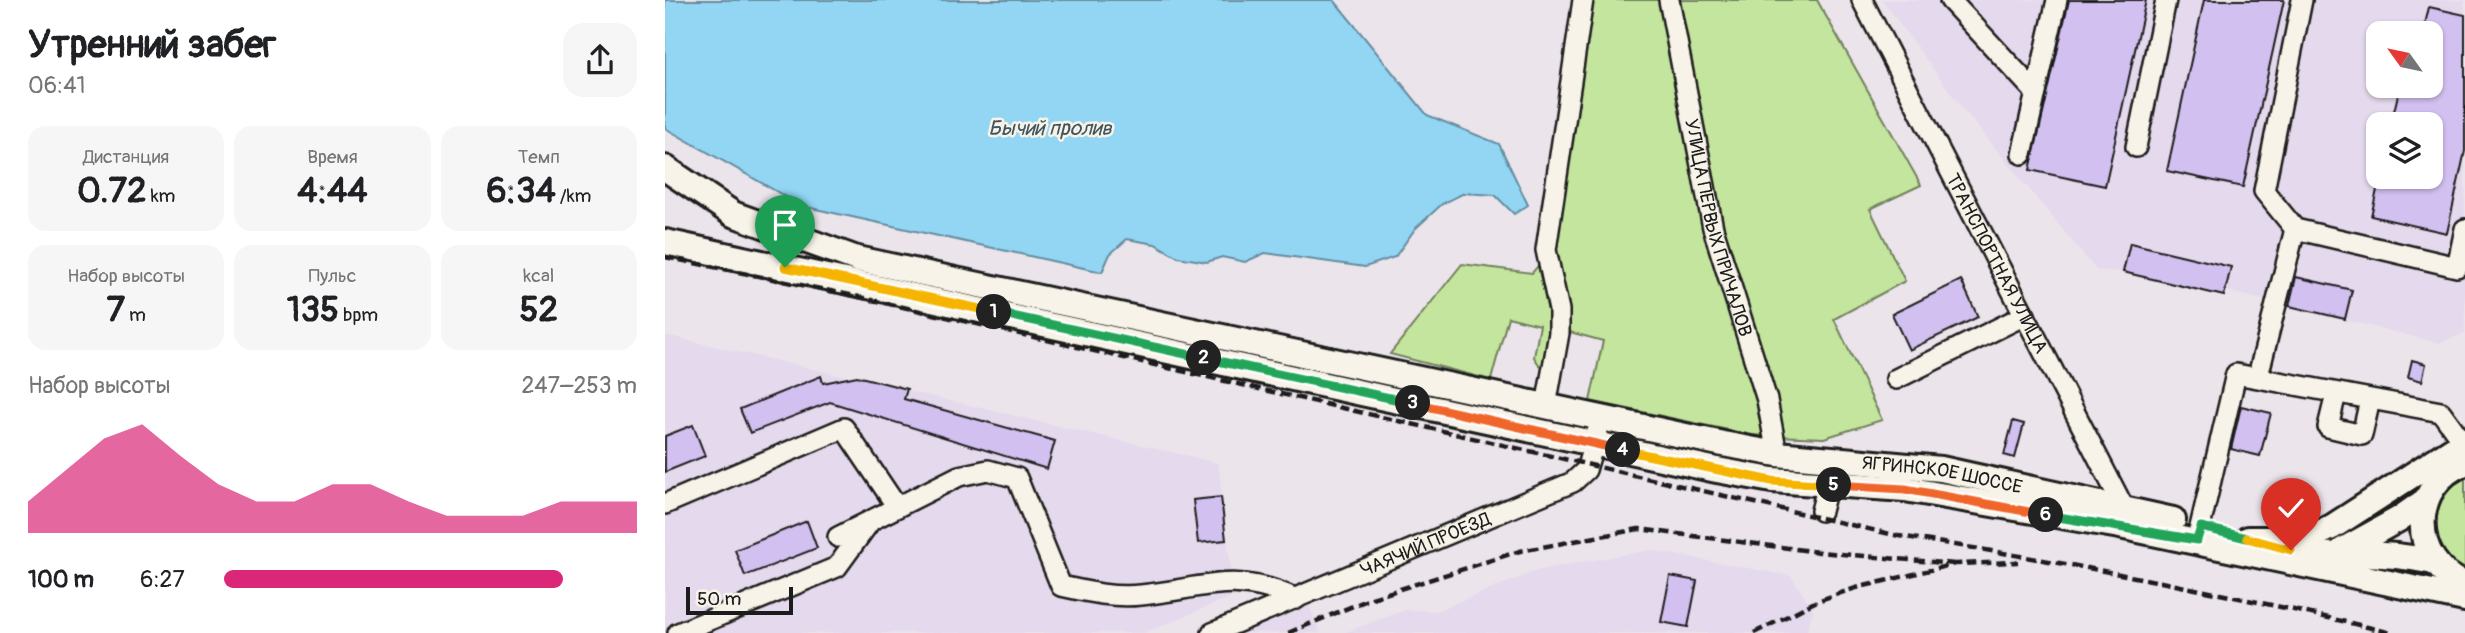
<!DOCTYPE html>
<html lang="ru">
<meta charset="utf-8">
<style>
:root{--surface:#fff;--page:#f6f6f6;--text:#202124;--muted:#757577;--accent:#db2777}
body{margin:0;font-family:Pangolin,sans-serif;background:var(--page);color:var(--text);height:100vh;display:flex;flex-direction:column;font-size:26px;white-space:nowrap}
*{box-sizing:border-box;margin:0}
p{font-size:23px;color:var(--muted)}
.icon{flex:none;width:38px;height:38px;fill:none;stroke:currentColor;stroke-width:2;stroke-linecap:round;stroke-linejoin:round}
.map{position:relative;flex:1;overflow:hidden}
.panel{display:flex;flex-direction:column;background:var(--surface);width:665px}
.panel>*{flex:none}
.needle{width:46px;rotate:303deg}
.buttons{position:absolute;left:1701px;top:21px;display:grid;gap:14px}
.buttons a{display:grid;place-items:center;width:77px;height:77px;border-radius:14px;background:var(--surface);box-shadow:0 2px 5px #0004;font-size:35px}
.scale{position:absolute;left:21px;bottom:18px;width:107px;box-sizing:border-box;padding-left:7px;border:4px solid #1c1c1c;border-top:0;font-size:19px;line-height:24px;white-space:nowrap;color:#1c1c1c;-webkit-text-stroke:5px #f7f3e8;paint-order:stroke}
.pin{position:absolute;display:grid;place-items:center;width:60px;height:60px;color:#fff;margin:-72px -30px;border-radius:50% 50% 50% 0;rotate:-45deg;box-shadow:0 0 7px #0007}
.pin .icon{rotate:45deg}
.km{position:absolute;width:35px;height:35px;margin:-18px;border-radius:50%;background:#222;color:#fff;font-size:19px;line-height:35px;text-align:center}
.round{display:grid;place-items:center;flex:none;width:74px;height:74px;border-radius:21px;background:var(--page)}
.overview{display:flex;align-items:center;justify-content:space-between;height:119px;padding:0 28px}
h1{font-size:38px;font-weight:800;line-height:52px}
.metrics{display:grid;grid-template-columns:repeat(3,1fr);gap:10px;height:119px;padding:7px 28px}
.metrics div{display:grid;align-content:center;border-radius:18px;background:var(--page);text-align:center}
.metrics b{font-size:35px;font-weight:800}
.metrics small{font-size:19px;font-weight:400}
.metrics p{font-size:19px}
.chart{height:196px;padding:14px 28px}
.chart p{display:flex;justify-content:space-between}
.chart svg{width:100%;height:126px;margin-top:7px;fill:var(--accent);opacity:.7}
ul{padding:0 28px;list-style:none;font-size:23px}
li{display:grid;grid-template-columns:112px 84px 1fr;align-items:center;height:52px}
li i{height:18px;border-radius:9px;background:var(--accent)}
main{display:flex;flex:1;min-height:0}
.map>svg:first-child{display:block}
.built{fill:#e4d9ed;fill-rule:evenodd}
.green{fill:#c4e59d;stroke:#70805c;stroke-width:2}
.water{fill:#92d6f4;stroke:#638c9e;stroke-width:2}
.building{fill:#d2c0f1;stroke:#1c1c1c;stroke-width:2}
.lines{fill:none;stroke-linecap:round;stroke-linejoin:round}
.minor-casing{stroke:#1c1c1c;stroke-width:24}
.major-casing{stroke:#1c1c1c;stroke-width:30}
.minor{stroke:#f7f3e8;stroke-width:19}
.major{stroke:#f7f3e8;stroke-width:24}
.rail{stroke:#1c1c1c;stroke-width:4.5;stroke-dasharray:10 5;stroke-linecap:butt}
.split-1-casing{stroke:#fff;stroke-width:14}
.split-2-casing{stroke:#fff;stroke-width:14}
.split-3-casing{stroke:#fff;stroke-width:14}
.split-4-casing{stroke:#fff;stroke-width:14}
.split-5-casing{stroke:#fff;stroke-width:14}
.split-6-casing{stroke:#fff;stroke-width:14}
.split-7-casing{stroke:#fff;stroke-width:14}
.split-8-casing{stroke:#fff;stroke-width:14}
.split-1{stroke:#f5b400;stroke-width:9}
.split-2{stroke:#22a559;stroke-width:9}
.split-3{stroke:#22a559;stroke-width:9}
.split-4{stroke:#f0652b;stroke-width:9}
.split-5{stroke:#f5b400;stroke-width:9}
.split-6{stroke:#f0652b;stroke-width:9}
.split-7{stroke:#22a559;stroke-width:9}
.split-8{stroke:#f5b400;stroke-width:9}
.labels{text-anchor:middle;stroke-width:5;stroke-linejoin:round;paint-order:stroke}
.street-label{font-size:19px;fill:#1c1c1c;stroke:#f7f3e8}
.water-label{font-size:21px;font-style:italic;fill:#3f545d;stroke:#f7f3e8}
</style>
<main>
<section class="panel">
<div class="overview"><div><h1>Утренний забег</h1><p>06:41</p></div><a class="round"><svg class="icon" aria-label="share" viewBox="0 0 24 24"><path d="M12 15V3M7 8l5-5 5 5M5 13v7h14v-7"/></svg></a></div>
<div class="metrics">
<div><p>Дистанция</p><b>0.72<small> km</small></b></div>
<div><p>Время</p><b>4:44</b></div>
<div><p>Темп</p><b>6:34<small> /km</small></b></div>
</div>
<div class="metrics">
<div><p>Набор высоты</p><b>7<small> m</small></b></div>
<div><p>Пульс</p><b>135<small> bpm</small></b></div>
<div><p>kcal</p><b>52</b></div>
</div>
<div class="chart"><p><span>Набор высоты</span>247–253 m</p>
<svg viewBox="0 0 160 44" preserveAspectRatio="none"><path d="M0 44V33L10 22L20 11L30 6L40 17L50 27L60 33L70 33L80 27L90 27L100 33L110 38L120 38L130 38L140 33L150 33L160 33V44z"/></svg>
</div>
<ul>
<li><b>100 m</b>6:27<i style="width:82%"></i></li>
</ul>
</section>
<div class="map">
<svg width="1800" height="633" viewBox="0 0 1800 633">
<rect width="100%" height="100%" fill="#ece4eb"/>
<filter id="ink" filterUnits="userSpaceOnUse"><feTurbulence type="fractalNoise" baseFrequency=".0143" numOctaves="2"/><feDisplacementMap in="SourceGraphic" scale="14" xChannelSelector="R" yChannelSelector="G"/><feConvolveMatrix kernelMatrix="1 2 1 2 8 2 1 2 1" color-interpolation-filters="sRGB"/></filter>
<g filter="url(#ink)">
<g class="built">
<path d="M1217 0H1800V333L1774 343 1578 295 1560 290 1566 267 1465 243 1458 272 1431 270 1297 108ZM1713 33H1766V86H1713ZM1713 124H1766V177H1713Z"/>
<polygon points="0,335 553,463 569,596 478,633 0,633"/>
<polygon points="984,550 1126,576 1148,610 1141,633 679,633 740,610 771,611 874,570"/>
<polygon points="644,606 655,633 579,633"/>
</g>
<g class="green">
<polygon points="922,0 1152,0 1256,185 1205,209 1240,281 1169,319 1217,420 1159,438 1087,435 925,401 938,341 890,328 884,358 875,366 869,357 875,325 843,317 826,380 725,354 797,264 867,273 885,252"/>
<path d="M1800 477V571C1754 554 1762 498 1800 477Z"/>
</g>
<polygon class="water" points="0,0 669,0 762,115 834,144 863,205 849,214 830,195 799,193 777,204 750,229 730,257 700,267 600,253 580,262 557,257 542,262 513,257 490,244 462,239 445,254 437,272 137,206 0,128"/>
<g class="building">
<polygon points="1404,0 1481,0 1440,186 1365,170"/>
<polygon points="1539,0 1619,0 1578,187 1502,171"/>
<polygon points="1764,7 1800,15 1800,151 1782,233 1706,216 1715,177 1766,177 1766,124 1726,124 1735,86 1766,86 1766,33 1758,33"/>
<polygon points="1465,243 1566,267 1559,296 1458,272"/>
<polygon points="1631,277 1687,290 1680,319 1624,306"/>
<polygon points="1296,280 1313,317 1244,350 1227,314"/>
<polygon points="1747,360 1761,364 1757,381 1743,377"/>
<polygon points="156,376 158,383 192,376 242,389 239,399 390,441 382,469 165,402 85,433 75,409"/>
<polygon points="1576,406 1606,413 1595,456 1566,449"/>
<polygon points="1348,421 1359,424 1350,458 1339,455"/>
<polygon points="28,425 40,456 0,472 0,436"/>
<polygon points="556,497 561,540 533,543 528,500"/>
<polygon points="142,521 152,548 80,576 70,550"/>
<polygon points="1005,576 1032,581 1023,627 996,622"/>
</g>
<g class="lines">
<g class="minor-casing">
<g id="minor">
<path id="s1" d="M1004 0 1048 228 1102 400 1112 454"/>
<path id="s2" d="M1197 0 1459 508 1457 518"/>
<polyline points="1285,0 1371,93"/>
<polyline points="1637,0 1599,191 1630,229 1792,267 1800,229"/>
<polyline points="1471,147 1501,0"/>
<polyline points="1357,154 1392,0"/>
<polyline points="1593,376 1630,229"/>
<polyline points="1231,379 1360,315"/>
<polyline points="1671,394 1663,427 1697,435 1705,400"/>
<polyline points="881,406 894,333 894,310 881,250 918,0"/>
<polyline points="0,504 179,428 232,507"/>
<polyline points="1156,511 1163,484"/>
<path d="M173 537 294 476 323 470 352 478 396 586C423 592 448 598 476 595 538 589 571 570 631 599"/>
<polyline points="1532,540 1571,374 1776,412 1798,442"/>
<polyline points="13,633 172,567 204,523"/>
<path id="s3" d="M547 633 908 482 921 470 933 429"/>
</g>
</g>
<g class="major-casing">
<g id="major">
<path id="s4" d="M0 168 68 214 192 259 1058 444 1112 454 1276 469 1508 520"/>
<polyline points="0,242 1052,470 1107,480 1240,489 1455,526 1800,599"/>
<path d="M1800 463C1743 483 1744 564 1800 584"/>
<polyline points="1583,539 1642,539 1667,527 1800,441"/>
<polyline points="1678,550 1734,519 1761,500"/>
<path d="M1632 558C1679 552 1722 552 1769 562"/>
</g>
</g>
<use href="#minor" class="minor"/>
<use href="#major" class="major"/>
<g class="rail">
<path d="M0 257 190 296 1234 536C1400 562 1564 593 1727 633"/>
<polyline points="623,633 707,598 855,551 974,529 1154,552 1290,564"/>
<polyline points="1089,633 1152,601 1191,588 1290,564 1353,562"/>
</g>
</g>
</g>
<g class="lines" filter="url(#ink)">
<g class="split-1-casing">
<polyline id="split-1" points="120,267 329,312"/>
</g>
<g class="split-2-casing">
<polyline id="split-2" points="329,312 539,358"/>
</g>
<g class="split-3-casing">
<polyline id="split-3" points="539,358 748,403"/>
</g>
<g class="split-4-casing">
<polyline id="split-4" points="748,403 958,450"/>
</g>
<g class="split-5-casing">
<polyline id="split-5" points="958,450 1107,481 1169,485"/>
</g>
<g class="split-6-casing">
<polyline id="split-6" points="1169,485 1240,489 1381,515"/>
</g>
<g class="split-7-casing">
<polyline id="split-7" points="1381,515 1532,540 1536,527 1582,538"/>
</g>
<g class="split-8-casing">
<polyline id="split-8" points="1582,538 1626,550"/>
</g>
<use href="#split-1" class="split-1"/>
<use href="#split-2" class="split-2"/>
<use href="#split-3" class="split-3"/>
<use href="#split-4" class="split-4"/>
<use href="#split-5" class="split-5"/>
<use href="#split-6" class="split-6"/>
<use href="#split-7" class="split-7"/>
<use href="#split-8" class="split-8"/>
</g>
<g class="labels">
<g class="street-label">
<text dy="7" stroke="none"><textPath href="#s1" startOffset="233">УЛИЦА ПЕРВЫХ ПРИЧАЛОВ</textPath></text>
<text dy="7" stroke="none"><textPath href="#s2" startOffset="296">ТРАНСПОРТНАЯ УЛИЦА</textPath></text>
<text dy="7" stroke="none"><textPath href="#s4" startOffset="1321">ЯГРИНСКОЕ ШОССЕ</textPath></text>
<text dy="7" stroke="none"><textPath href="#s3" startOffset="231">ЧАЯЧИЙ ПРОЕЗД</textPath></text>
</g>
<g class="water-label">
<text x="385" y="135">Бычий пролив</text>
</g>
</g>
</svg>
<div class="buttons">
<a><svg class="needle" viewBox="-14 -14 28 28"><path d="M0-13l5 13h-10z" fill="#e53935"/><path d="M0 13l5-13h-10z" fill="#757577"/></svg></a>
<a><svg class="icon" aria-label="layers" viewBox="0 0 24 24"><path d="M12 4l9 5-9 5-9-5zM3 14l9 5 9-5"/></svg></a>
</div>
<div class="scale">50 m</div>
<div class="pin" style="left:120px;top:267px;background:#1e9e55"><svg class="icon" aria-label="arrive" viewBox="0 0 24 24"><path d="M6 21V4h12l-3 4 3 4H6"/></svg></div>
<div class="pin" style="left:1626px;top:550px;background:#d93025"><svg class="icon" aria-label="check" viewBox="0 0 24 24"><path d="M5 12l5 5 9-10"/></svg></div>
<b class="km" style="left:329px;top:312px">1</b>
<b class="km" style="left:539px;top:358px">2</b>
<b class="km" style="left:748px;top:403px">3</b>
<b class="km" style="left:958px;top:450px">4</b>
<b class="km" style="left:1169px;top:485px">5</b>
<b class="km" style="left:1381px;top:515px">6</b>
</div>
</main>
